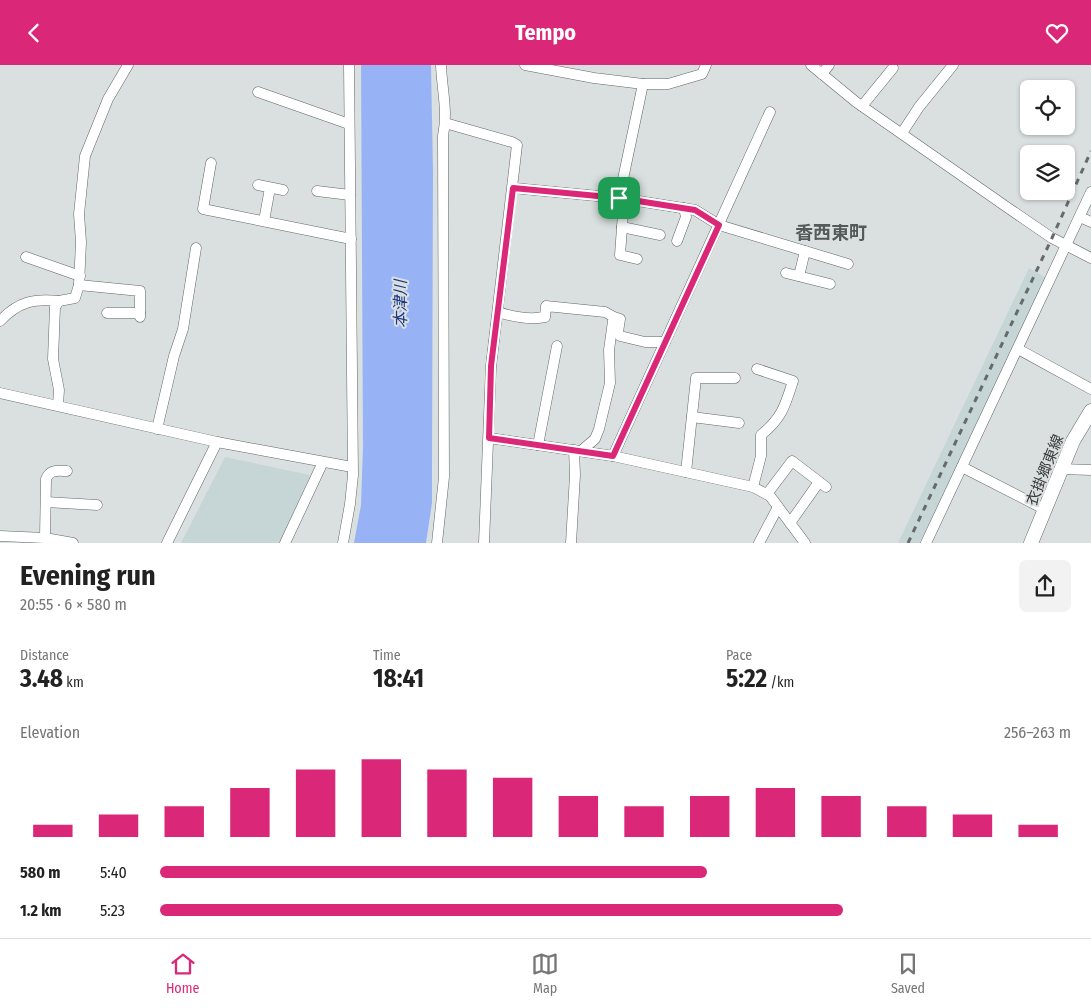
<!DOCTYPE html>
<meta charset="utf-8">
<style>
:root{--surface:#fff;--page:#f2f2f2;--text:#222;--muted:#767676;--line:#e0e0e0;--accent:#db2777}
body{margin:0;font-family:"Fira Sans Condensed","Noto Sans JP",sans-serif;background:var(--page);color:var(--text);height:100vh;display:flex;flex-direction:column;font-size:19px;white-space:nowrap}
*{box-sizing:border-box;margin:0}
p{font-size:16px;color:var(--muted)}
.icon{flex:none;width:28px;height:28px;fill:none;stroke:currentColor;stroke-width:2;stroke-linecap:round;stroke-linejoin:round}
.map{position:relative;height:478px;overflow:hidden}
.drawer{display:flex;flex-direction:column;background:var(--surface);flex:1}
.drawer>*{flex:none}
.controls{position:absolute;left:1020px;top:15px;display:grid;gap:10px}
.controls a{display:grid;place-items:center;width:55px;height:55px;border-radius:8px;background:var(--surface);box-shadow:0 1px 4px #0004;font-size:25px}
.pin{position:absolute;display:grid;place-items:center;width:42px;height:42px;color:#fff;margin:-21px;border-radius:10px;box-shadow:0 2px 8px #0006}
.round{display:grid;place-items:center;flex:none;width:52px;height:52px;border-radius:8px;background:var(--page)}
.head{display:flex;align-items:center;justify-content:space-between;height:85px;padding:0 20px}
h1{font-size:28px;font-weight:700;line-height:38px}
.figures{display:grid;grid-template-columns:repeat(3,1fr);gap:8px;height:85px;padding:5px 20px}
.figures div{display:grid;align-content:center}
.figures b{font-size:25px;font-weight:700}
.figures small{font-size:14px;font-weight:400}
.figures p{font-size:14px}
.chart{height:140px;padding:10px 20px}
.chart p{display:flex;justify-content:space-between}
.chart svg{width:100%;height:90px;margin-top:5px;stroke:var(--accent);stroke-width:6}
ul{padding:0 20px;list-style:none;font-size:16px}
li{display:grid;grid-template-columns:80px 60px 1fr;align-items:center;height:38px}
li i{height:12px;border-radius:6px;background:var(--accent)}
header{display:flex;justify-content:space-between;align-items:center;height:65px;padding:0 20px;background:var(--accent);color:#fff;font-size:22px;font-weight:700}
.dock{display:flex;justify-content:space-around;align-items:center;height:70px;border-top:1px solid var(--line);background:var(--surface);font-size:14px;color:var(--muted)}
.dock a{display:grid;justify-items:center;gap:2px}
.dock .on{color:var(--accent)}
.map>svg:first-child{display:block}
.built{fill:#c6d5d6}
.water{fill:#97b3f5}
.lines{fill:none;stroke-linecap:round;stroke-linejoin:round}
.minor-casing{stroke:#616666;stroke-width:11}
.major-casing{stroke:#616666;stroke-width:15}
.minor{stroke:#fff;stroke-width:10}
.major{stroke:#fff;stroke-width:14}
.rail{stroke:#676a6a;stroke-width:3;stroke-dasharray:6 6;stroke-linecap:butt}
.route-casing{stroke:#fff;stroke-width:10}
.route{stroke:#db2777;stroke-width:6}
.labels{text-anchor:middle;stroke-width:4;stroke-linejoin:round;paint-order:stroke}
.street-label{font-size:15px;fill:#393b3b;stroke:#dae0e0}
.water-label{font-size:16px;font-style:italic;fill:#1c3680;stroke:#dae0e0}
.quarter-label{font-size:18px;font-weight:bold;fill:#545959;stroke:#dae0e0}
</style>
<header><svg class="icon" aria-label="back" viewBox="0 0 24 24"><path d="M15 5l-7 7 7 7"/></svg>Tempo<svg class="icon" aria-label="heart" viewBox="0 0 24 24"><path d="M12 20l-8-8c-3-5 5-10 8-4 3-6 11-1 8 4z"/></svg></header>
<div class="map">
<svg width="1091" height="478" viewBox="0 0 1091 478">
<rect width="100%" height="100%" fill="#dae0e0"/>
<g class="built">
<polygon points="1029,203 1046,213 921,478 898,478"/>
<polygon points="225,392 310,410 281,478 181,478"/>
</g>
<polygon class="water" points="361,0 431,0 433,107 432,401 432,438 426,478 354,478 361,440 363,381"/>
<g class="lines">
<g class="minor-casing">
<g id="minor">
<polyline points="525,0 594,13 643,19"/>
<polyline points="811,0 856,37 1011,145 1052,173 1091,193"/>
<polyline points="822,9 829,0"/>
<polyline points="258,27 349,59"/>
<polyline points="862,41 893,3"/>
<polyline points="445,58 512,77 517,80 491,301 484,478"/>
<polyline points="902,68 919,42 953,0"/>
<polyline points="211,98 203,144 351,174"/>
<polyline points="258,120 283,125"/>
<polyline points="513,123 619,133 695,145 719,160 848,199"/>
<polyline points="317,126 350,130"/>
<polyline points="619,133 643,19 668,19 702,9 706,0"/>
<polyline points="624,134 620,190 637,194"/>
<polyline points="1080,152 1091,157"/>
<polyline points="264,156 270,123"/>
<polyline points="622,162 660,170"/>
<polyline points="677,176 686,152 684,143"/>
<polyline points="26,192 80,211"/>
<polyline points="786,208 830,219"/>
<polyline points="799,211 805,186"/>
<polyline points="79,220 81,177 79,149 85,91 108,34 128,0"/>
<path d="M498 247C513 252 529 255 545 252L546 241 605 247 614 252 620 254 618 267 620 271 645 277H665"/>
<polyline points="107,248 140,248"/>
<path d="M0 256C18 237 34 233 59 236"/>
<polyline points="1018,284 1091,324"/>
<polyline points="0,328 217,377 352,402"/>
<polyline points="58,340 59,325 53,294 55,242 59,236 75,233 79,220 140,226 140,252"/>
<polyline points="692,352 739,358"/>
<polyline points="157,364 174,291 183,264 196,183"/>
<polyline points="489,373 613,391 753,422 770,431 805,478"/>
<polyline points="538,380 557,281"/>
<polyline points="581,386 595,374 599,364 610,318 609,285 613,256"/>
<polyline points="613,391 770,47"/>
<polyline points="962,402 1046,445"/>
<polyline points="1061,404 1091,405"/>
<polyline points="686,407 696,313 735,313"/>
<path d="M753 422 761 391V370C782 353 785 341 793 316L757 304"/>
<polyline points="767,429 792,396 826,422"/>
<polyline points="46,437 97,440"/>
<polyline points="790,458 819,417"/>
<polyline points="0,471 45,473 73,478"/>
<path d="M45 473 46 414C50 404 57 406 67 406"/>
<polyline points="167,478 217,377"/>
<polyline points="285,478 323,397"/>
<polyline points="343,478 350,439 353,410 349,0"/>
<path d="M437 478 444 412 443 71C448 45 442 26 441 0"/>
<polyline points="571,478 575,410 574,385"/>
<polyline points="759,478 778,442"/>
<polyline points="926,478 1091,127"/>
</g>
</g>
<g class="major-casing">
<polyline id="major" points="1031,478 1073,376 1091,346"/>
</g>
<use href="#minor" class="minor"/>
<use href="#major" class="major"/>
<polyline class="rail" points="908,478 1052,173 1091,86"/>
</g>
<g class="lines">
<g class="route-casing">
<polygon id="route" points="513,123 619,133 695,145 719,160 613,391 489,373 491,301"/>
</g>
<use href="#route" class="route"/>
</g>
<g class="labels">
<g class="street-label">
<text transform="translate(1045 405) rotate(-68)" y="5">衣掛郷東線</text>
</g>
<g class="water-label">
<text transform="translate(400 239) rotate(-90)" y="6">本津川</text>
</g>
<g class="quarter-label">
<text x="831" y="174">香西東町</text>
</g>
</g>
</svg>
<div class="controls">
<a><svg class="icon" aria-label="locate" viewBox="0 0 24 24"><circle cx="12" cy="12" r="6"/><path d="M12 2v4M12 18v4M2 12h4M18 12h4"/></svg></a>
<a><svg class="icon" aria-label="layers" viewBox="0 0 24 24"><path d="M12 4l9 5-9 5-9-5zM3 14l9 5 9-5"/></svg></a>
</div>
<div class="pin" style="left:619px;top:133px;background:#1e9e55"><svg class="icon" aria-label="arrive" viewBox="0 0 24 24"><path d="M6 21V4h12l-3 4 3 4H6"/></svg></div>
</div>
<section class="drawer">
<div class="head"><div><h1>Evening run</h1><p>20:55 · 6 × 580 m</p></div><a class="round"><svg class="icon" aria-label="share" viewBox="0 0 24 24"><path d="M12 15V3M7 8l5-5 5 5M5 13v7h14v-7"/></svg></a></div>
<div class="figures">
<div><p>Distance</p><b>3.48<small> km</small></b></div>
<div><p>Time</p><b>18:41</b></div>
<div><p>Pace</p><b>5:22<small> /km</small></b></div>
</div>
<div class="chart"><p><span>Elevation</span>256–263 m</p>
<svg viewBox="0 0 160 44" preserveAspectRatio="none"><path d="M5 44V38M15 44V33M25 44V29M35 44V20M45 44V11M55 44V6M65 44V11M75 44V15M85 44V24M95 44V29M105 44V24M115 44V20M125 44V24M135 44V29M145 44V33M155 44V38"/></svg>
</div>
<ul>
<li><b>580 m</b>5:40<i style="width:60%"></i></li>
<li><b>1.2 km</b>5:23<i style="width:75%"></i></li>
</ul>
</section>
<nav class="dock">
<a class="on"><svg class="icon" aria-label="home" viewBox="0 0 24 24"><path d="M3 11l9-7 9 7M6 9v11h12V9"/></svg>Home</a>
<a><svg class="icon" aria-label="map" viewBox="0 0 24 24"><path d="M3 6l6-2 6 2 6-2v14l-6 2-6-2-6 2zM9 4v14M15 6v14"/></svg>Map</a>
<a><svg class="icon" aria-label="saved" viewBox="0 0 24 24"><path d="M7 4h10v16l-5-4-5 4z"/></svg>Saved</a>
</nav>
